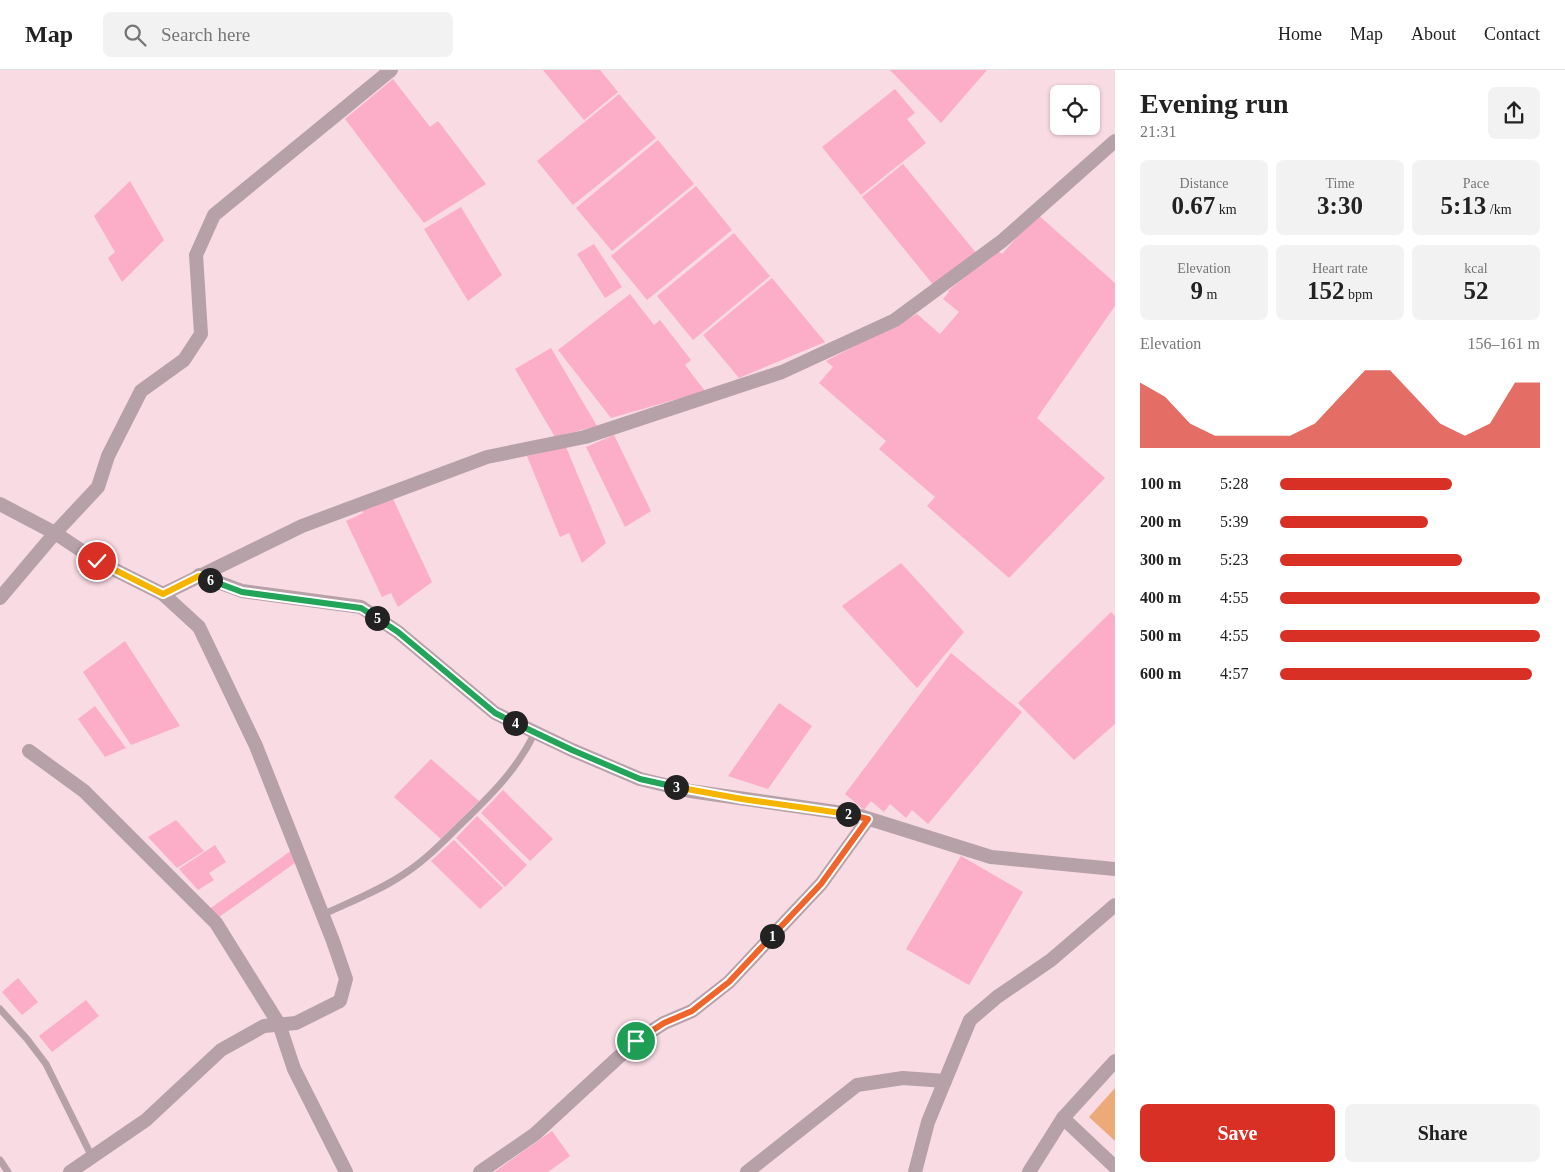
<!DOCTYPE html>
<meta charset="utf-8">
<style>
:root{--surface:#fff;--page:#f2f2f2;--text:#222;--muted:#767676;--line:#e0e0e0;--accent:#d93025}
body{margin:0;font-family:Georgia,serif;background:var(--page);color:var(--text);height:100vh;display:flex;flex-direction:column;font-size:19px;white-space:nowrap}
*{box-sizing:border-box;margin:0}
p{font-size:16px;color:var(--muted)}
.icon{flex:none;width:28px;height:28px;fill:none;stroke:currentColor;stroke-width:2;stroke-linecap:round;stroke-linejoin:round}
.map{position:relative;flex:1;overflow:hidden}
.drawer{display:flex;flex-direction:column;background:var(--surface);width:450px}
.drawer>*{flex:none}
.controls{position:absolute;left:1050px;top:15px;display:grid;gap:10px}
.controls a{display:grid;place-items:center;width:50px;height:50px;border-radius:8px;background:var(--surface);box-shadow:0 1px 4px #0004;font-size:25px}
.pin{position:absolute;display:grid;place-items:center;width:42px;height:42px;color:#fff;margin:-21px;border:2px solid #fff;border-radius:50%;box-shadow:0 1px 5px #0007}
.km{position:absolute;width:25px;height:25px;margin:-12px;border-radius:50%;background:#222;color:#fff;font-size:14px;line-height:25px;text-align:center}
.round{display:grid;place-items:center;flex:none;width:52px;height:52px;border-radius:8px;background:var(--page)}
.summary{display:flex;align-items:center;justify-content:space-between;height:85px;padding:0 25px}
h1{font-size:28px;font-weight:800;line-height:38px}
.figures{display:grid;grid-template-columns:repeat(3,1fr);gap:8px;height:85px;padding:5px 25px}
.figures div{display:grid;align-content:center;border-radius:8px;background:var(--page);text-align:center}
.figures b{font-size:25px;font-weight:800}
.figures small{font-size:14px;font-weight:400}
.figures p{font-size:14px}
.chart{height:140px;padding:10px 25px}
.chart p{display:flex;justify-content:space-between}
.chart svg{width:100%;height:90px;margin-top:5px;fill:var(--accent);opacity:.7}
.button{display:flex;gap:10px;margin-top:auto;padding:10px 25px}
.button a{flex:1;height:58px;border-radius:8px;background:var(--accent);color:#fff;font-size:20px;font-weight:800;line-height:58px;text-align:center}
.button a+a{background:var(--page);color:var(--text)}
ul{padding:0 25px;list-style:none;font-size:16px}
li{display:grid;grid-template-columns:80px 60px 1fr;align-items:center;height:38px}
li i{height:12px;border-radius:6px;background:var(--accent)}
header{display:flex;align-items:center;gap:30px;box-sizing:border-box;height:70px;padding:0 25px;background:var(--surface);border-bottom:1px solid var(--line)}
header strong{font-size:24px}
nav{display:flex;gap:28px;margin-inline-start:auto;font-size:18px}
.search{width:350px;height:45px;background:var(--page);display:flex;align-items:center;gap:12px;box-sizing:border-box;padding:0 18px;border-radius:8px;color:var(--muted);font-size:19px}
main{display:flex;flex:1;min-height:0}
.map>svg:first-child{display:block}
.green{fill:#ecaa78}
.building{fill:#fcadc7}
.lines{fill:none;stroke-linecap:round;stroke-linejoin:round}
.lane{stroke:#b7a1a8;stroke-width:7}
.street{stroke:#b7a1a8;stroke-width:14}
.split-1-casing{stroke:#fff;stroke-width:10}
.split-2-casing{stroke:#fff;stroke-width:10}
.split-3-casing{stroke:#fff;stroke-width:10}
.split-4-casing{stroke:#fff;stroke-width:10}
.split-5-casing{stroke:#fff;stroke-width:10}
.split-6-casing{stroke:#fff;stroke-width:10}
.split-7-casing{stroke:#fff;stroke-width:10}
.split-1{stroke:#f0652b;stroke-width:6}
.split-2{stroke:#f0652b;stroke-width:6}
.split-3{stroke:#f5b400;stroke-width:6}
.split-4{stroke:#22a559;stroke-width:6}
.split-5{stroke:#22a559;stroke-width:6}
.split-6{stroke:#22a559;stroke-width:6}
.split-7{stroke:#f5b400;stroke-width:6}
</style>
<header>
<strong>Map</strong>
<div class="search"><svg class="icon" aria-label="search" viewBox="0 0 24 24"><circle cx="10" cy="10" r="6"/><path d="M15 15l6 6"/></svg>Search here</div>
<nav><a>Home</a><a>Map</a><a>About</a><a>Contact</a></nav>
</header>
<main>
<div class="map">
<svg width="1115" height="1102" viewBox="0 0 1115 1102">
<rect width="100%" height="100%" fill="#f9dbe4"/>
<polygon class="green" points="1115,1018 1115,1071 1089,1047"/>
<g class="building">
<polygon points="543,0 600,0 618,22 584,50"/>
<polygon points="890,0 987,0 941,53"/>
<polygon points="393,9 430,57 438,51 486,114 424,153 345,49"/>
<polygon points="895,19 915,43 907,49 926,73 861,125 822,77"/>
<polygon points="619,24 656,68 573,135 537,91"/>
<polygon points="658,70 694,114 612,181 576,138"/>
<polygon points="903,94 977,184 935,217 862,127"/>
<polygon points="130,111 164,170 122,212 108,188 115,182 94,146"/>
<polygon points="696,116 732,160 647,230 611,186"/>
<polygon points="461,137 502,205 468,231 424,159"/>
<polygon points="1037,144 1115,213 1115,236 1037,348 1105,408 1009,508 927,436 935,427 879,379 886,371 819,313 833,297 826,291 917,244 940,264 959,242 943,229 949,222 948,221 997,180 1002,184"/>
<polygon points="734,163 770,206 693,270 657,226"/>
<polygon points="594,174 622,217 605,228 577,184"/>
<polygon points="772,208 825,272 739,308 703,265"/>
<polygon points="630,224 654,255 660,250 691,290 685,295 705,321 611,348 558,280"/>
<polygon points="551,278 597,356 555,367 515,299"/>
<polygon points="614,365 651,441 625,457 586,377"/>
<polygon points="566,377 606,473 582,493 569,463 560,467 527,386"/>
<polygon points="393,429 432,512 398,537 391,523 382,527 346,451 363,443 362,440"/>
<polygon points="901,493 964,562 917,618 842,536"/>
<polygon points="1111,542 1115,546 1115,654 1074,690 1018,633"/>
<polygon points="125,571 180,656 131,675 83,602"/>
<polygon points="951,583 1022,642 928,754 912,740 906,748 890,734 884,742 871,731 864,740 845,724"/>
<polygon points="779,633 812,656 768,719 728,706"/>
<polygon points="95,636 126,678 105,687 78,649"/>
<polygon points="431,689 479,731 441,769 394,727"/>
<polygon points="503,720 553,769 530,791 481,743"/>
<polygon points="477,746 527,795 505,817 456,768"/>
<polygon points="176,750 204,781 177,798 148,767"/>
<polygon points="454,770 503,818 480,839 431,791"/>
<polygon points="215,775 226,792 209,803 214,810 198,820 179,799"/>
<polygon points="292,780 299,790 215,850 208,840"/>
<polygon points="961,786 1023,822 969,915 906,879"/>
<polygon points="18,908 38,932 22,945 2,922"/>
<polygon points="86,930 99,946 52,982 39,966"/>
<polygon points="552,1061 570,1086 548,1102 494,1102"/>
</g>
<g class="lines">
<g class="lane">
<path d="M322 845C350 832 379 821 404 804 424 791 440 775 456 759 487 729 517 701 535 662"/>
<polyline points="0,939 27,969 46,994 92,1087"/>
<polyline points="0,1090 8,1102"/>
</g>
<g class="street">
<polyline points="0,434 55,463 97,491 163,524 199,557 256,676 333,871 346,909 340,931 296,953 264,956 221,980 146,1050 70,1102"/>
<polyline points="199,505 242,521 361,537 398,562 495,643 572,680 640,709 690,721 857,745 991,787 1115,799"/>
<polyline points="163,524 302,456 487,387 585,367 782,302 895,250 1002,171 1115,71"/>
<polyline points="0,528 55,463 98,417 108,386 141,321 184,290 201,264 196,185 214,145 391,0"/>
<polyline points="29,681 84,721 216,853 279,954 294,999 346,1102"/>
<polyline points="1063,1048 1115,1097"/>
<polyline points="480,1102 535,1064 636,971 664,953 692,941 729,912 821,814 868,749"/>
<polyline points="747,1102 857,1015 903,1008 945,1011"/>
<polyline points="915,1102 928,1052 970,950 997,927 1051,890 1115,835"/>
<polyline points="1029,1102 1063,1048 1115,991"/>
</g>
</g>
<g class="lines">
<g class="split-1-casing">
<polyline id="split-1" points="636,971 664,953 692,941 729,912 772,866"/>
</g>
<g class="split-2-casing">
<polyline id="split-2" points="772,866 821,814 868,749 848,744"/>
</g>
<g class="split-3-casing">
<polyline id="split-3" points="676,717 742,729 848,744"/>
</g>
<g class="split-4-casing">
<polyline id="split-4" points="515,653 572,680 640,709 676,717"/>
</g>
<g class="split-5-casing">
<polyline id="split-5" points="377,548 398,562 495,643 515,653"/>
</g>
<g class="split-6-casing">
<polyline id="split-6" points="210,510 242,522 361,538 377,548"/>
</g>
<g class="split-7-casing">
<polyline id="split-7" points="97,491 163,524 199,506 210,510"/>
</g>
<use href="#split-1" class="split-1"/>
<use href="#split-2" class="split-2"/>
<use href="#split-3" class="split-3"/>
<use href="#split-4" class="split-4"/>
<use href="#split-5" class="split-5"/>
<use href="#split-6" class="split-6"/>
<use href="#split-7" class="split-7"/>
</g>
</svg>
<div class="controls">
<a><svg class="icon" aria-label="locate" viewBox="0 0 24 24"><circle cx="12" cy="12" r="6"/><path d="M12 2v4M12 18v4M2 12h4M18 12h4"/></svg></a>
</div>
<div class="pin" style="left:636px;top:971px;background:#1e9e55"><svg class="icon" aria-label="arrive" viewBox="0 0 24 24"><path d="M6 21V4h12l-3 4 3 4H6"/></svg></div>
<div class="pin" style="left:97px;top:491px;background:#d93025"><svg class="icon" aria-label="check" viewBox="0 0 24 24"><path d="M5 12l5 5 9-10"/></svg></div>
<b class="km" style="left:772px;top:866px">1</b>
<b class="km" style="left:848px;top:744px">2</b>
<b class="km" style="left:676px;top:717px">3</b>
<b class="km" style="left:515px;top:653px">4</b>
<b class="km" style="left:377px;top:548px">5</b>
<b class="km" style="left:210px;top:510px">6</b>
</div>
<section class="drawer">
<div class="summary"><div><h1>Evening run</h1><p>21:31</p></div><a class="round"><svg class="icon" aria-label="share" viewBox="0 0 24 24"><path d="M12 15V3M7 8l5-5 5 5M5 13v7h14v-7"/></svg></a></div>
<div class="figures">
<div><p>Distance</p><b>0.67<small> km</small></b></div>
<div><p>Time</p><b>3:30</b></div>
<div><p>Pace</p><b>5:13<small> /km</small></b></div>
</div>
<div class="figures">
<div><p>Elevation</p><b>9<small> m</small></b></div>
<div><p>Heart rate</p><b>152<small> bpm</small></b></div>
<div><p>kcal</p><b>52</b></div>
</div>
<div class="chart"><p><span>Elevation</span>156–161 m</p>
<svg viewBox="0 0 160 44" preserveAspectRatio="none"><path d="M0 44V12L10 19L20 32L30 38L40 38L50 38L60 38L70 32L80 19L90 6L100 6L110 19L120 32L130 38L140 32L150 12L160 12V44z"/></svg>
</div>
<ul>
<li><b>100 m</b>5:28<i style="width:66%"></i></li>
<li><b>200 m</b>5:39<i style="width:57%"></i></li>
<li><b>300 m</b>5:23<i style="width:70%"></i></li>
<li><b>400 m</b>4:55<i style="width:100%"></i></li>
<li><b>500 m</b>4:55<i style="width:100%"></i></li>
<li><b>600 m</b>4:57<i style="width:97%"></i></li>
</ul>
<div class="button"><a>Save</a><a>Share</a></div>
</section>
</main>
